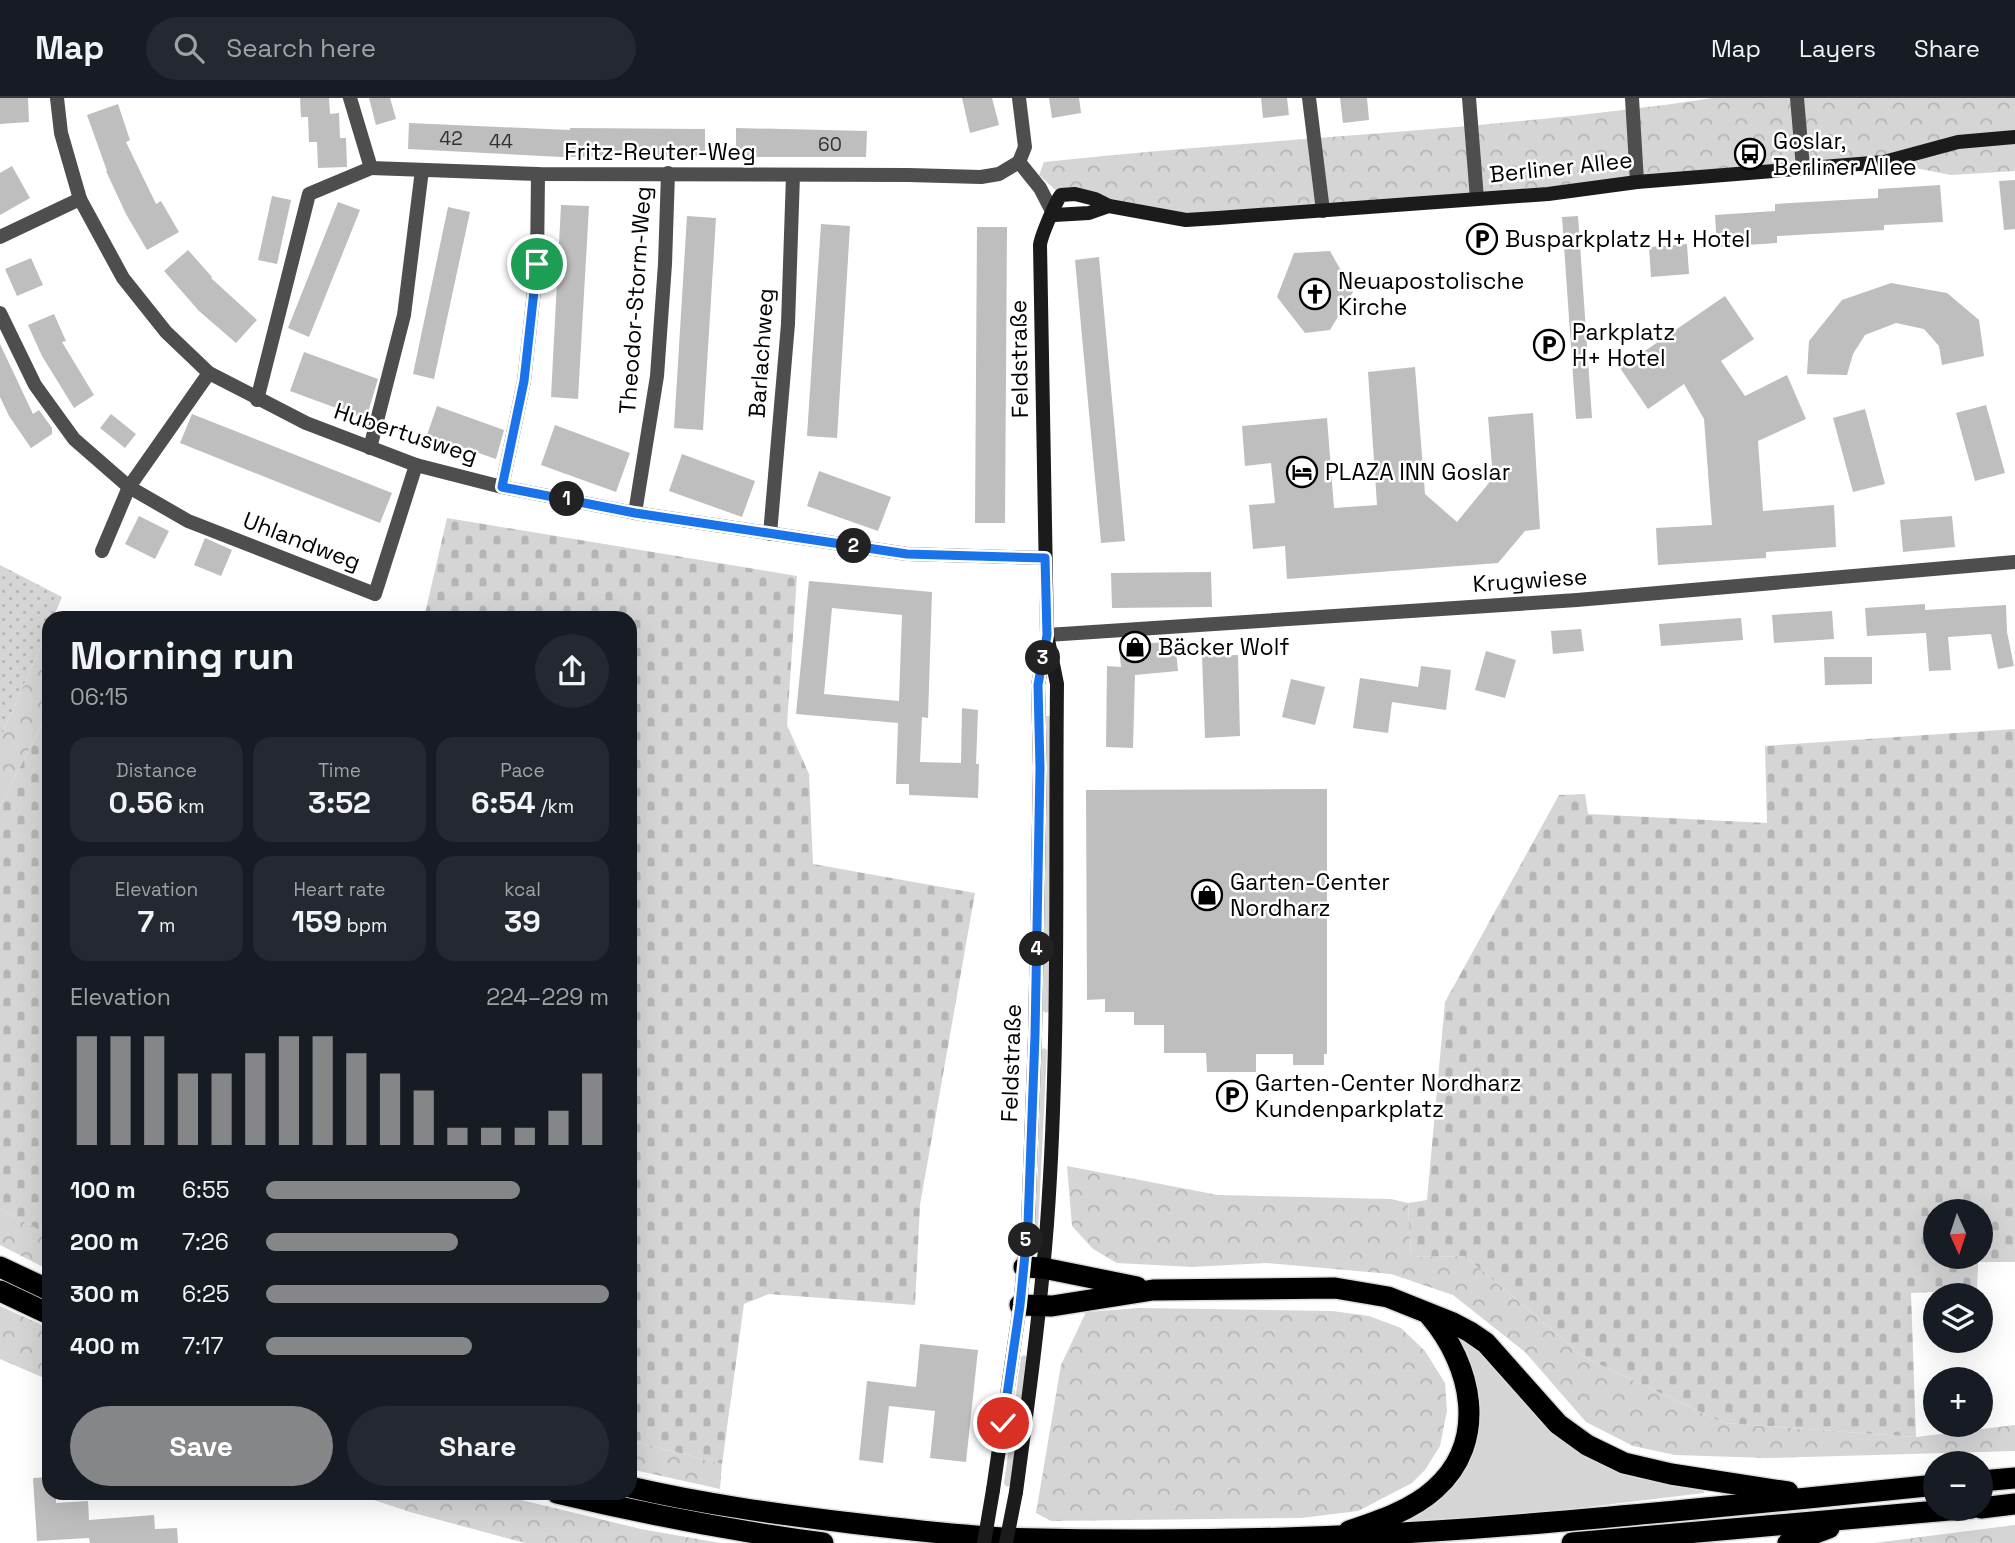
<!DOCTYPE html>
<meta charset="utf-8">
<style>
:root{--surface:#171b24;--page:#242831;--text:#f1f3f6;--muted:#9ea1a6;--line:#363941;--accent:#858687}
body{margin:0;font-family:"Space Grotesk",sans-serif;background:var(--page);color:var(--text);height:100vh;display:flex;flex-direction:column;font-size:26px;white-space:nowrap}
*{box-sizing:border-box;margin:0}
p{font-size:23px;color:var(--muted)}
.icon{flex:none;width:38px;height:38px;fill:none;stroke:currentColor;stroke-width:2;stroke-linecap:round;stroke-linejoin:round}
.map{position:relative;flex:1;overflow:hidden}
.sheet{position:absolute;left:42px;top:513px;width:595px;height:889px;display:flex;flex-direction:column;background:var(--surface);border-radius:21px;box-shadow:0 7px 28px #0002}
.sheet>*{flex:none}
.needle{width:46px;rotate:177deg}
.buttons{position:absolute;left:1923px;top:1101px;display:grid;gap:14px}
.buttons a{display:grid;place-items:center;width:70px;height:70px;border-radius:50%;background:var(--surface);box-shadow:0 7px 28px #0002;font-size:35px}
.pin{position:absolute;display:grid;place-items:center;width:60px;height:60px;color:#fff;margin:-30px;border:4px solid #fff;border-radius:50%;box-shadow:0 2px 7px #0007}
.km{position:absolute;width:35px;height:35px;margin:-18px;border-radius:50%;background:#222;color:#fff;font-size:19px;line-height:35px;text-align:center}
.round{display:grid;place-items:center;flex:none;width:74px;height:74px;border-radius:37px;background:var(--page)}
.headline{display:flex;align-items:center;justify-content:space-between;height:119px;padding:0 28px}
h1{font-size:38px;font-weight:800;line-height:52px}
.metrics{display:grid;grid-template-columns:repeat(3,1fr);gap:10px;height:119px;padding:7px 28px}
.metrics div{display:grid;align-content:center;border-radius:18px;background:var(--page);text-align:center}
.metrics b{font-size:30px;font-weight:800}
.metrics small{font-size:19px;font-weight:400}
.metrics p{font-size:19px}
.chart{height:196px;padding:14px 28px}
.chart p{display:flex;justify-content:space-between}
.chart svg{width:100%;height:126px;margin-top:7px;stroke:var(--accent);stroke-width:6}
.button{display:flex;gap:14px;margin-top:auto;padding:14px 28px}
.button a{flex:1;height:80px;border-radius:42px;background:var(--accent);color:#fff;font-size:28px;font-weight:800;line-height:80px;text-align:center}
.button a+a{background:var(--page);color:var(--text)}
ul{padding:0 28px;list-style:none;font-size:23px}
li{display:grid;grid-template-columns:112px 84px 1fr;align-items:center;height:52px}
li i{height:18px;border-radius:9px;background:var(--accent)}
header{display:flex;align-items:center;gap:42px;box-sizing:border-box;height:98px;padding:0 35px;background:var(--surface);border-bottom:2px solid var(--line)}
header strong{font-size:33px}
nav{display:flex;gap:38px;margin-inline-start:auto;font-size:24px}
.search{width:490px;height:63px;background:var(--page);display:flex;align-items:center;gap:18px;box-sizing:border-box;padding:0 24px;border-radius:38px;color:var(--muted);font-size:26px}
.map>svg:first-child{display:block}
.grass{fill:#d5d5d5}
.forest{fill:url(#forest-crowns)}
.cemetery{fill:url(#cemetery-stones);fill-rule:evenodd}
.garden{fill:url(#garden-dots)}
.building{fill:#bebebe;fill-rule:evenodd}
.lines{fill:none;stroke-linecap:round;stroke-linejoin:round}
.highway-casing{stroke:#dbdbdb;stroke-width:24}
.street{stroke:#4e4e4e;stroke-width:14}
.secondary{stroke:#1b1b1b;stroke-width:14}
.highway{stroke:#000;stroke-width:21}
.secondary-bridge{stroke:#1b1b1b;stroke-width:14}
.route-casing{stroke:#fff;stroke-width:14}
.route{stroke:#1a73e8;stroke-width:9}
.labels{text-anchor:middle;stroke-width:5;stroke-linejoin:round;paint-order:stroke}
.number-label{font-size:19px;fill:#303030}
.poi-label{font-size:23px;fill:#000;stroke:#fff;text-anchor:start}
.street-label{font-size:23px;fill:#000;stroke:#fff}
</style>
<header>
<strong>Map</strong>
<div class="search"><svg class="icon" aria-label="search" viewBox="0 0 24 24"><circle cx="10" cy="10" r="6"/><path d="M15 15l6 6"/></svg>Search here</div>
<nav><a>Map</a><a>Layers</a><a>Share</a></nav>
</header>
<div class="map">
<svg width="2015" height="1445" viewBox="0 0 2015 1445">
<defs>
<pattern id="forest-crowns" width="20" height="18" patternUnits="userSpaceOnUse" patternTransform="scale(1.75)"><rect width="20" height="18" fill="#d5d5d5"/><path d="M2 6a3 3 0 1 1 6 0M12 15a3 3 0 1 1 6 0" fill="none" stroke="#b5b5b5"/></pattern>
<pattern id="cemetery-stones" width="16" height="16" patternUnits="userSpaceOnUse" patternTransform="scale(1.75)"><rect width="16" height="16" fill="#d5d5d5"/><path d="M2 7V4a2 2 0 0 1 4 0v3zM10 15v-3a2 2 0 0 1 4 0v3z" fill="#b5b5b5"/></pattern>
<pattern id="garden-dots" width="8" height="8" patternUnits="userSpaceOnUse" patternTransform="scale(1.75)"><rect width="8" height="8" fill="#d5d5d5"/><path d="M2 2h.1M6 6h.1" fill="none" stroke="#b5b5b5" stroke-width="1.8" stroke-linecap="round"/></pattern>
</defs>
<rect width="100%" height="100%" fill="#fff"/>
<g class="grass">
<polygon points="1044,618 1050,618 1049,913 1046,915 1043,913"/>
<polygon points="1044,950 1047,952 1037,1153 1034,1155 1031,1153 1038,1071 1041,952"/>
<path d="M1450 1235 1471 1243 1543 1324 1569 1348 1622 1374 1664 1386 1705 1391 1704 1395 1554 1413 1400 1425C1440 1403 1449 1396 1471 1355Z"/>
<polygon points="1024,1257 1028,1259 1011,1387 1007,1389 1004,1386 1021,1259"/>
</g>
<g class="forest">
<path d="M1713 0H2015V73L1951 77 1884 64 1186 122 1061 97 1039 77 1044 64C1267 40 1491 33 1713 0Z"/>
<polygon points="49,529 49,613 0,708 0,641"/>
<polygon points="1067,1068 1218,1097 1391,1101 1408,1105 1411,1159 1465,1158 1584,1259 1724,1325 1916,1339 2015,1327 2015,1353 1768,1360 1675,1357 1633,1348 1586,1324 1525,1254 1453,1197 1391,1176 1266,1165 1192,1169 1117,1165 1093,1151 1072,1128"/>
<polygon points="0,1111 49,1137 49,1172 0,1147"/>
<polygon points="0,1208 49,1230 49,1282 0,1261"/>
<polygon points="1139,1210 1332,1213 1369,1218 1401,1230 1425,1253 1445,1285 1447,1313 1440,1348 1425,1372 1412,1385 1358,1413 1301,1420 1051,1423 1036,1415 1061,1267 1086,1214"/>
<polygon points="630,1342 722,1366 720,1391 630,1371"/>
<polygon points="353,1395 492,1395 641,1431 720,1445 525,1445 410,1414"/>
<polygon points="2015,1427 2015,1445 1874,1445"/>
</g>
<g class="cemetery">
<polygon points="447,420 797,478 787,627 809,676 813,766 975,795 920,1107 915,1207 769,1196 744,1206 722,1366 630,1342 630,520 424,520"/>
<polygon points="49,613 49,1137 0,1111 0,708"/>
<path d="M2015 631V1164H1978L1977 1192 1911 1195 1916 1339 1724 1325 1584 1259 1465 1158 1411 1159 1408 1105 1427 1102 1445 904 1559 697 1585 696 1588 716 1767 725 1765 648ZM1936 1113H1981V1158H1936Z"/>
</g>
<polygon class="garden" points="0,467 62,499 53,520 49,520 49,529 0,641"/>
<g class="building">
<polygon points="0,0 28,0 29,24 0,26"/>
<polygon points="300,0 329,0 330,16 339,15 340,40 346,40 347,69 318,70 317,44 309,44 308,19 301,19"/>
<polygon points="369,0 390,0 396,21 376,27"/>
<polygon points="962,0 992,0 999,27 970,35"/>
<polygon points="1049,0 1079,0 1081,15 1052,20"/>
<polygon points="1261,0 1287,0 1289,17 1263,20"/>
<polygon points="1340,0 1367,0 1369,22 1343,25"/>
<polygon points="118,6 130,42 126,44 156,106 161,103 179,134 147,152 126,116 106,73 107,73 87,17"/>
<polygon points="409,25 570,32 570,30 705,31 705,58 562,59 408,51"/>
<polygon points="736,30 867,33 866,59 736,59"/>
<polygon points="12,68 30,100 0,117 0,75"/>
<polygon points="2015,82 2015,131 2004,132 1999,83"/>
<polygon points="1940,87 1943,124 1884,127 1884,132 1777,138 1777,145 1717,149 1715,117 1775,113 1775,106 1878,100 1878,91"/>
<polygon points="272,98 291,102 277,166 258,162"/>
<polygon points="338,104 360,112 309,239 288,230"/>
<polygon points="561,107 589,108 578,301 551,299"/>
<polygon points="448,109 470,114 434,281 413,276"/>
<polygon points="687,118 716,120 703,332 674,330"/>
<polygon points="1578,118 1592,320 1576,321 1562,119"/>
<polygon points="821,126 850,128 837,340 807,338"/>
<polygon points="977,129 1007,129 1005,425 975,425"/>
<polygon points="1687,146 1689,176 1651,179 1649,149"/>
<polygon points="188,152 212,179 211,180 257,222 236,245 199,213 164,173"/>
<polygon points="1330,153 1353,194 1330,232 1305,235 1277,199 1294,155"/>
<polygon points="1099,159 1125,443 1101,445 1075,162"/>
<polygon points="31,160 43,187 17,198 5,171"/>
<polygon points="1891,185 1947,195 1979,222 1984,258 1942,267 1939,248 1924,231 1896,225 1865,237 1853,256 1847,277 1807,276 1809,243 1842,202"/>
<polygon points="1725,198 1754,241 1721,263 1745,298 1787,277 1806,321 1758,343 1763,413 1834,407 1836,449 1766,454 1766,460 1658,467 1656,430 1712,427 1704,321 1684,286 1648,311 1620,270"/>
<polygon points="54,216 66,243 62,244 94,297 74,310 42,258 28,227"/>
<polygon points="0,246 33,316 39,312 52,330 52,336 31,350 9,318 0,299"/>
<polygon points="304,254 378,281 366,321 290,293"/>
<polygon points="1415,269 1425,396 1457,424 1493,380 1488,319 1533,315 1540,431 1525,433 1498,465 1287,481 1285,448 1253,451 1249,407 1275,405 1271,365 1245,368 1242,328 1327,320 1334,410 1377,407 1368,274"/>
<polygon points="1986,307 2005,375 1975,383 1956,315"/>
<polygon points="437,308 504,332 496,361 427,337"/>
<polygon points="1865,311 1885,386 1853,394 1833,320"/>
<polygon points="111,316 136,336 125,350 100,330"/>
<polygon points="192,316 392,395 380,425 180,345"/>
<polygon points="555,327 630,355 616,394 541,367"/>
<polygon points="682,356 755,383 742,419 669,393"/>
<polygon points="819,373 891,399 878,433 807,408"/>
<polygon points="139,418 169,433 155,461 125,446"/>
<polygon points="1952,418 1955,449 1903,454 1900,422"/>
<polygon points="205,440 232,452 221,478 194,467"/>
<polygon points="1211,474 1212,509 1112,510 1111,475"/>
<path d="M809 483 932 494 928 620 922 619 920 664 961 665 962 610 978 612 976 666H979L978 700 909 697V686H896L898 625 796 616ZM832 510 902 517 899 603 824 596Z"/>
<polygon points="1925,506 1925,512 2006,507 2007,534 2014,568 1998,571 1991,536 1948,539 1951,572 1929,573 1926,535 1867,538 1865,510"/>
<polygon points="1832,513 1834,541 1774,545 1772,517"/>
<polygon points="1741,520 1743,542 1661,548 1659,526"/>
<polygon points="1581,531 1584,553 1553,556 1551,533"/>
<polygon points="1175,543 1178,573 1135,577 1133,650 1106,649 1107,568 1121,569 1119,548"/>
<polygon points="1486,553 1516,562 1505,600 1475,592"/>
<polygon points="1238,557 1240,638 1205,640 1202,558"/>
<polygon points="1824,559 1872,559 1872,586 1825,587"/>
<polygon points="1421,568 1451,572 1446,612 1392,604 1388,635 1353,630 1360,580 1418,589"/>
<polygon points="1291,581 1325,589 1315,627 1282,619"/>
<polygon points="1327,691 1327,956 1324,956 1324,967 1293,967 1293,956 1256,956 1256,974 1207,974 1206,955 1164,955 1164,927 1134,927 1134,914 1105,914 1105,901 1087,902 1086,692"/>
<polygon points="920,1246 978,1252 966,1364 930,1360 935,1313 889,1308 883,1365 859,1362 867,1283 916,1289"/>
<polygon points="49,1379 49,1395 56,1395 56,1405 88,1403 89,1422 154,1417 155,1431 177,1430 178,1445 90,1445 89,1440 37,1443 33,1380"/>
</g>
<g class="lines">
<g class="highway-casing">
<g id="highway">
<polyline points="0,1169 49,1192"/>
<polyline points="1024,1169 1043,1170 1137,1189"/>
<polyline points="0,1193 49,1216"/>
<polyline points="1020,1207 1052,1208 1153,1192 1335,1190 1388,1199 1453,1225 1470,1234 1486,1245 1558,1326 1587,1347 1624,1365 1671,1376 1788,1394"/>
<polyline points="1981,1383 2015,1380"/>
<path d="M630 1389C703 1406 777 1416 851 1425 901 1431 952 1437 1002 1440 1178 1445 1354 1441 1529 1426 1664 1415 1800 1401 1936 1387"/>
<path d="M557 1395C645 1416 733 1433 823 1445"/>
<polyline points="1981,1410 2015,1406"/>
<path d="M1349 1433C1379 1423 1412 1412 1435 1391 1489 1343 1472 1267 1430 1218"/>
<polyline points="1572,1445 1972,1410"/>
<polyline points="1788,1445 1829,1430"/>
</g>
</g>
<g class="street">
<polyline points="57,0 61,35 80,101 123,180 166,234 209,275 306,325 416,367 502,389 635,415 907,456 1045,460"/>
<polyline points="350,0 371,70 538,76 908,77 981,79 999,76 1019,64"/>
<polyline points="1019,0 1025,49 1019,64 1040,90 1054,117"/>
<polyline points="1309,0 1323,113"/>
<polyline points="1469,0 1477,101"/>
<polyline points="1632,0 1637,84"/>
<polyline points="1797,0 1803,70"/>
<polyline points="0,139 80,101"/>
<polyline points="0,215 35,287 74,341 129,389 188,423 375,496 416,367"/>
<polyline points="257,302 309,96 371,70"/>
<polyline points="370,350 404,217 422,72"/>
<polyline points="502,389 524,283 537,166 538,76"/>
<polyline points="635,415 657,278 665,166 668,75"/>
<polyline points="770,436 788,226 793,77"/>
<polyline points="102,453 129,389 209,275"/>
<polyline points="1047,537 1577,502 2015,464"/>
</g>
<g class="secondary">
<polyline points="1054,117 1089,115 1109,108"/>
<polyline points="993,1392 1020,1207 1028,1126 1035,937 1040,670 1038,587 1046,545"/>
<path d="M1016 1394C1028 1305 1040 1216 1047 1126 1060 947 1055 766 1057 586L1047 537 1040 147C1041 138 1056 103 1061 97L1075 96 1095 101 1109 108 1186 122 1218 120 1548 96 1637 84 1884 64 1958 44 2015 39"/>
</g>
<use href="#highway" class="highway"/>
<g class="secondary-bridge">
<polyline points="984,1445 993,1392"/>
<polyline points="1006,1445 1016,1394"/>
</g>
</g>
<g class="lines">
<g class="route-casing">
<polyline id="route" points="537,166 524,283 502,389 635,415 907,456 1045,460 1047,537 1038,587 1040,670 1035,937 1028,1126 1020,1207 1003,1325"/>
</g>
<use href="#route" class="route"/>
</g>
<defs>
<g id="bus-ring" transform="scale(1.575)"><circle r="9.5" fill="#fff" stroke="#000" stroke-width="1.5"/><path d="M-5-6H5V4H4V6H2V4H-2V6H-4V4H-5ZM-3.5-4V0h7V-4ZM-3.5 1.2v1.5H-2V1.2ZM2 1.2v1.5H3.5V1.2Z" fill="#000"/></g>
<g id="parking-ring" transform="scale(1.575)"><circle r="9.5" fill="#fff" stroke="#000" stroke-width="1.5"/><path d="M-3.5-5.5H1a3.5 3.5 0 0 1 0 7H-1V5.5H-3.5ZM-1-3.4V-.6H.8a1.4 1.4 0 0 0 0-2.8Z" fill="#000"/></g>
<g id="church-ring" transform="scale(1.575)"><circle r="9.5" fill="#fff" stroke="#000" stroke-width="1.5"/><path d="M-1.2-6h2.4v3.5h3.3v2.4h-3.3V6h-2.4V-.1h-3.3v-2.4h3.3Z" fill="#000"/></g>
<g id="hotel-ring" transform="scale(1.575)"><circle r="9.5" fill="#fff" stroke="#000" stroke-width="1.5"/><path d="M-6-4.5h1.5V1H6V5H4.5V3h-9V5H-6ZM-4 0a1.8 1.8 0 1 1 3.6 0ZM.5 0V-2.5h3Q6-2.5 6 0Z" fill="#000"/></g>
<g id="shop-ring" transform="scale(1.575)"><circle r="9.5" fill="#fff" stroke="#000" stroke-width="1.5"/><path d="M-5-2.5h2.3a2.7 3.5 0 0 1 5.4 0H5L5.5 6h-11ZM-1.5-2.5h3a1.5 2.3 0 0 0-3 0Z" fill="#000"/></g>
</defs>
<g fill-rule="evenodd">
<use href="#bus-ring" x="1750" y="56"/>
<use href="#parking-ring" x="1482" y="141"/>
<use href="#church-ring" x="1315" y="196"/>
<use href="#parking-ring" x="1549" y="247"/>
<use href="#hotel-ring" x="1302" y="374"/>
<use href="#shop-ring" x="1135" y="549"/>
<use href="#shop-ring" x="1207" y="797"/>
<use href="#parking-ring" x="1232" y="998"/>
</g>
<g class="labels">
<g class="number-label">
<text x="451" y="47">42</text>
<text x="501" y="50">44</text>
<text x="830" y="53">60</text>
</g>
<g class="poi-label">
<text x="1773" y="51">Goslar,<tspan x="1773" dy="26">Berliner Allee</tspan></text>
<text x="1505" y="149">Busparkplatz H+ Hotel</text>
<text x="1338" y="191">Neuapostolische<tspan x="1338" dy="26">Kirche</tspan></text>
<text x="1572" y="242">Parkplatz<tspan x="1572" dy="26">H+ Hotel</tspan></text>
<text x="1325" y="382">PLAZA INN Goslar</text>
<text x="1158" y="557">Bäcker Wolf</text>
<text x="1230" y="792">Garten-Center<tspan x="1230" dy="26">Nordharz</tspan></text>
<text x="1255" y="993">Garten-Center Nordharz<tspan x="1255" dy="26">Kundenparkplatz</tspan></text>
</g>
<g class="street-label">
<text x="660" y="62">Fritz-Reuter-Weg</text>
<text transform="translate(1561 69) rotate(-6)" y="8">Berliner Allee</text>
<text transform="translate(635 202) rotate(-86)" y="8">Theodor-Storm-Weg</text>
<text transform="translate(761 255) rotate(-86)" y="8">Barlachweg</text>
<text transform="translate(1019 261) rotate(-91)" y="8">Feldstraße</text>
<text transform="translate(406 335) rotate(18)" y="8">Hubertusweg</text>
<text transform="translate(302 443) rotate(21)" y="8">Uhlandweg</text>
<text transform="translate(1530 482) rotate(-4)" y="8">Krugwiese</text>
<text transform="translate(1011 965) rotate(-88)" y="8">Feldstraße</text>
</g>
</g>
</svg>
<div class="buttons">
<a><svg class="needle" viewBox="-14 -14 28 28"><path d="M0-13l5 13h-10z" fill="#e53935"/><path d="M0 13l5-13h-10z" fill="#9ea1a6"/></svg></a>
<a><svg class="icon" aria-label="layers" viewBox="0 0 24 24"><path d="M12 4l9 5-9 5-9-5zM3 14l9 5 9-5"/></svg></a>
<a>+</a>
<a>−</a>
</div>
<div class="pin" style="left:537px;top:166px;background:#1e9e55"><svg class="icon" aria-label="arrive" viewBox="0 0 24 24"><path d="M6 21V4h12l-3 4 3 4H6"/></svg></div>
<div class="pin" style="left:1003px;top:1325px;background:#d93025"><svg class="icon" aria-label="check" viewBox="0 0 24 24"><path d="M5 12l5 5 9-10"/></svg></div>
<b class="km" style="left:567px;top:401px">1</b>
<b class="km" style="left:854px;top:448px">2</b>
<b class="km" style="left:1043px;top:560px">3</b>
<b class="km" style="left:1037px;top:851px">4</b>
<b class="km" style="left:1026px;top:1142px">5</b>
<section class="sheet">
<div class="headline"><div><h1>Morning run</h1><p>06:15</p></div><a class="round"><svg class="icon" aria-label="share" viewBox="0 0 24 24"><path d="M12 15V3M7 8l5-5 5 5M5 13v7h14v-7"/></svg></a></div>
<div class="metrics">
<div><p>Distance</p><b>0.56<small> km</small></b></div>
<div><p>Time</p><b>3:52</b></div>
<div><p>Pace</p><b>6:54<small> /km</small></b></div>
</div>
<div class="metrics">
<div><p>Elevation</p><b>7<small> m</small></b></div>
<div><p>Heart rate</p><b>159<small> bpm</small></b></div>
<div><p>kcal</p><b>39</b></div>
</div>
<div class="chart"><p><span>Elevation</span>224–229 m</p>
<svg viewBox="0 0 160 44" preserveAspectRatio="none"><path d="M5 44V6M15 44V6M25 44V6M35 44V19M45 44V19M55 44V12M65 44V6M75 44V6M85 44V12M95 44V19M105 44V25M115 44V38M125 44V38M135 44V38M145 44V32M155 44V19"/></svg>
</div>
<ul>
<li><b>100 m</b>6:55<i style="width:74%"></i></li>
<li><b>200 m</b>7:26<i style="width:56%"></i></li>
<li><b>300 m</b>6:25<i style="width:100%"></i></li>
<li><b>400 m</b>7:17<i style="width:60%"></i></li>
</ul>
<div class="button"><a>Save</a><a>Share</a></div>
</section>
</div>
